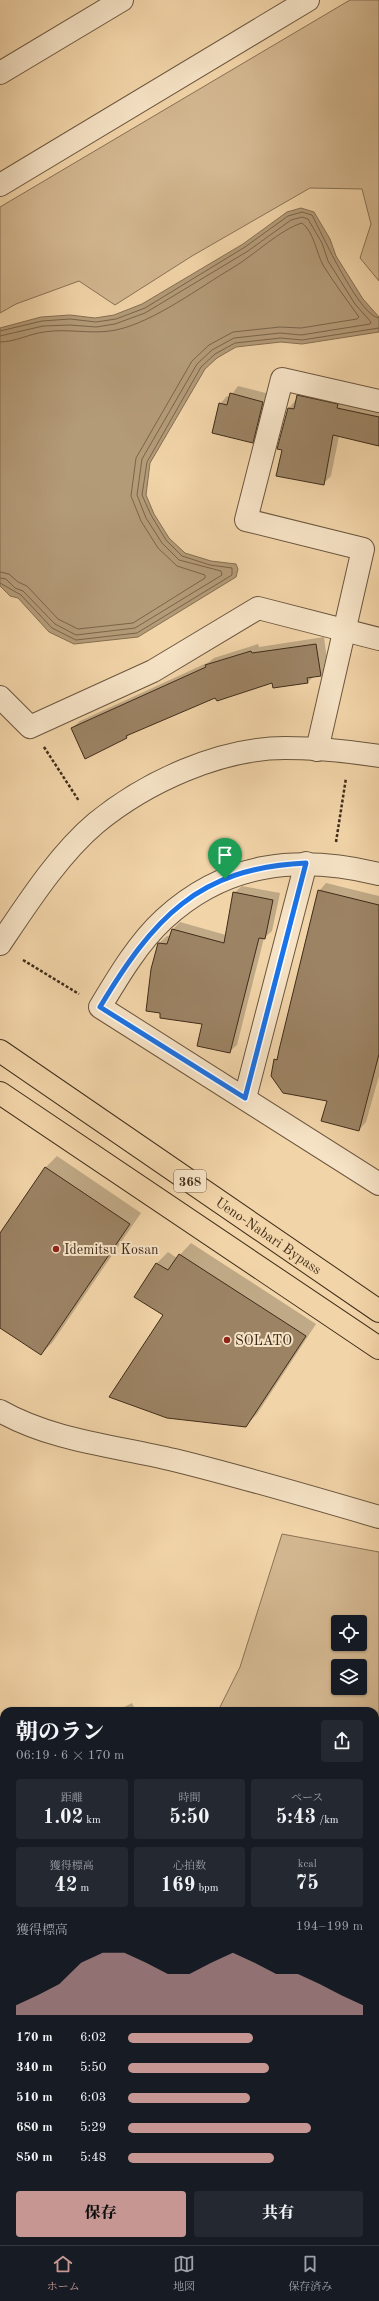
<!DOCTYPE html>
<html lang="ja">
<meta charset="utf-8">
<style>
:root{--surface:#171b24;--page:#242831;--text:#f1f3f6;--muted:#9ea1a6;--line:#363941;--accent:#c59692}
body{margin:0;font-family:"Old Standard TT","Noto Serif JP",serif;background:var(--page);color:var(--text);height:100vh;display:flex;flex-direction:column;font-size:15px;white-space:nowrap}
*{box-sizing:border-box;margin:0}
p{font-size:13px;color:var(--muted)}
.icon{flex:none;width:22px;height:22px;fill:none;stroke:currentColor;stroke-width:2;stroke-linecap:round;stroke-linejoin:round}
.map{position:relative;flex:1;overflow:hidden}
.sheet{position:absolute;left:0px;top:1707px;width:379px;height:538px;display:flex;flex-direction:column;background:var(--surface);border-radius:12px 12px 0 0;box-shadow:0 1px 3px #0004}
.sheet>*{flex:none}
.buttons{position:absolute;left:331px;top:1615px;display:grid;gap:8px}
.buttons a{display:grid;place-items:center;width:36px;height:36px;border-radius:4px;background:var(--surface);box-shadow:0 1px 3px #0004;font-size:20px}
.pin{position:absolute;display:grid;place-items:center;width:34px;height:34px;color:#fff;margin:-41px -17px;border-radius:50% 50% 50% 0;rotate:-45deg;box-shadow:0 0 4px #0007}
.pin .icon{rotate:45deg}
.round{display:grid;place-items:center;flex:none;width:42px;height:42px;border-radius:4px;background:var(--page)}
.headline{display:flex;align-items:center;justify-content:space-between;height:68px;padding:0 16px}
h1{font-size:22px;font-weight:800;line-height:30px}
.figures{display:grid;grid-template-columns:repeat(3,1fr);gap:6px;height:68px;padding:4px 16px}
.figures div{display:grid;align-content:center;border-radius:4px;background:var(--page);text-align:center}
.figures b{font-size:20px;font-weight:800}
.figures small{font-size:11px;font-weight:400}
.figures p{font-size:11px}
.chart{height:112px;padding:8px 16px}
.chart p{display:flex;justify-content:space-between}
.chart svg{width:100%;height:72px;margin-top:4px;fill:var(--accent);opacity:.7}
.button{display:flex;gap:8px;margin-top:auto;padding:8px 16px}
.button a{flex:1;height:46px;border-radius:4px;background:var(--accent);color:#111;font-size:16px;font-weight:800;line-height:46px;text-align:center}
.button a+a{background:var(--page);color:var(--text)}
ul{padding:0 16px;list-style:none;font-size:13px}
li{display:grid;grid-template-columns:64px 48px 1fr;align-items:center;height:30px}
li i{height:10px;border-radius:5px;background:var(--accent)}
.tab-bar{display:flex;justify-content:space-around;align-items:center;height:56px;border-top:1px solid var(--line);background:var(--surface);font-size:11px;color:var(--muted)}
.tab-bar a{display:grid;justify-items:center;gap:2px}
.tab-bar .selected{color:var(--accent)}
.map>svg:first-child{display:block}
.green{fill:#d3b790;stroke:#897255;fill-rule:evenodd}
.water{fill:#b49b78;stroke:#856f52}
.shadow{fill:#0003}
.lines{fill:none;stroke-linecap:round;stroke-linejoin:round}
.shore{stroke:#7a6449;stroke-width:1}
.building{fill:#9c8364;stroke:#3f2c1a}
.minor-casing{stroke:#6c563e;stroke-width:24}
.highway-casing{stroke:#3f2c1a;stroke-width:24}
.path{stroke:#3f2c1a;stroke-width:2.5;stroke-dasharray:3 2;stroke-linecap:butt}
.minor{stroke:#f6e3c6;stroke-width:22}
.highway{stroke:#f1d4a8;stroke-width:22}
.route-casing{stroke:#fff;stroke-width:8}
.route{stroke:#1a73e8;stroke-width:5}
.poi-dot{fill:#8f2418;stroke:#f6e3c6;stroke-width:1.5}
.labels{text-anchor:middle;stroke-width:4;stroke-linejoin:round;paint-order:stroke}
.shield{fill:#f6e3c6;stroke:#76634e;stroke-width:1}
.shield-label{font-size:13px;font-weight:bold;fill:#3f2c1a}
.street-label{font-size:14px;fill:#3f2c1a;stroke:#f6e3c6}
.poi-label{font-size:14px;fill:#3f2c1a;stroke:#f6e3c6;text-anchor:start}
</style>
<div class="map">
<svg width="379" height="2245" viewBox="0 0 379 2245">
<rect width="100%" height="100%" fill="#f1d4a8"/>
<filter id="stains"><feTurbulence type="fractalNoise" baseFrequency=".005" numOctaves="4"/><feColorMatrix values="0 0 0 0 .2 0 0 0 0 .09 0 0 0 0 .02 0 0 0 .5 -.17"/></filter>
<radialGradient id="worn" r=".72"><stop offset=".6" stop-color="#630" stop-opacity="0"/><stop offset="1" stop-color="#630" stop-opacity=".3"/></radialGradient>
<g class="green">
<polygon points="350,0 379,0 379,281 360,258 371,224 362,189 310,188 192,256 115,305 79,281 16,304 0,313 0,207"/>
<path d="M282 1534 379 1552V2231L375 2227V1711H218L240 1667ZM338 1622H360V1644H338ZM338 1666H360V1688H338Z"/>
</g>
<polygon class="water" points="301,208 314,212 330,239 336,256 363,299 379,317 379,332 302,344 281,342 236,347 217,358 205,369 150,463 146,495 154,514 169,538 185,553 211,561 236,564 238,569 236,577 138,637 74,644 49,632 18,598 10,596 0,586 0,328 41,317 70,315 95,318 114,315 142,304 243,244 287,212"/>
<g class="shadow">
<polygon points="238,386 270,394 260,434 253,442 220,404 227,396 230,397"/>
<polygon points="306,388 379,409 379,445 339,436 331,476 323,484 283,449 278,448 289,408"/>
<polygon points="324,637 328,667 321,675 314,676 308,682 273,682 216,696 131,733 127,737 86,757 72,728 80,721 209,662 214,658 258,644 259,647"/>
<polygon points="326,883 379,896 379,1076 366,1122 359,1130 328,1100 275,1060 279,1055 319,891"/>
<polygon points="242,886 280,893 272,931 264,938 237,1045 229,1052 203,1024 159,943 167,936 170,936 173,929 180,922 226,935 234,893"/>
<polygon points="57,1156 141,1213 52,1343 41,1354 0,1326 0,1234 46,1167"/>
<polygon points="191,1243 316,1324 257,1414 245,1426 157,1263 168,1252 177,1258"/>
<polygon points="132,1703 136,1711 116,1711"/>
<polygon points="4,1852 4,1888 0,1890 0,1854"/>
</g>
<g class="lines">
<g class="shore">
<path d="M0 331 42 321 70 319 96 322 116 319 145 308 245 247 288 216 302 212 312 215C322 234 359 316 379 318"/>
<polyline points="0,336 43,326 70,325 96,327 115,324 145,313 248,251 291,220 302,217 308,219 322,243 328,261 355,304 371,322 370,324 301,335 280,333 234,338 212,350 197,364 142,459 137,495 146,518 162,543 179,560 221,571 222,575 135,628 76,635 55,624 23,591 15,588 6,579 0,578"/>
<path d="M0 342C15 342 29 334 44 332 68 328 92 335 116 330 154 322 200 287 234 267 254 255 281 229 302 223 314 232 316 252 323 265 334 283 347 300 359 317L357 319 301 328 280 327 233 332 209 345 192 361 136 458 131 496 141 521 158 548 177 566 205 575V578L133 623 78 629 58 619 27 586 18 582 9 574 0 572"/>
<polyline points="0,583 21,595 52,628 76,640 137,633 232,575 232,568 210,565 182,556 166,540 151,515 142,495 147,462 201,367 215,354 235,343 281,338 302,340 379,328"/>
</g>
</g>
<g class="building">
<polygon points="230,393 263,402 253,443 212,433 219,403 227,405"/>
<polygon points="297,395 338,404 337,408 379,417 379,446 333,435 324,485 276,476 282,450 277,449 288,408 294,409"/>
<polygon points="316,644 321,676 307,678 308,683 273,688 272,683 217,701 215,698 126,736 127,738 85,759 71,728 206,667 205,665 251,651 252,653"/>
<polygon points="318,890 379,905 379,1054 359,1131 321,1121 327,1101 283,1093 271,1076 274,1059 277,1060 279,1050"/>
<polygon points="233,892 273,900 265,939 259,938 230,1053 197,1046 202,1024 160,1018 160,1013 146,1011 151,969 158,943 167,944 172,929 224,943"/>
<polygon points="45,1167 130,1224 41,1355 0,1328 0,1233"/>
<polygon points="179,1254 306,1336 246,1427 167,1418 109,1397 163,1315 134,1297 156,1263 168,1270"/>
</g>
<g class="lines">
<g class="minor-casing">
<g id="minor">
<polyline points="0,73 122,0"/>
<polyline points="0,185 308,0"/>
<polyline points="0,697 30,727 153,671 258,608 379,639"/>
<polyline points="317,750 363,549 246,520 282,379 379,401"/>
<path d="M379 874C299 855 227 861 164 919 138 943 118 977 100 1007L379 1184"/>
<path d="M0 944C27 904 59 854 96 823 146 782 220 748 285 748 317 748 348 751 379 756"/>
<polyline points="245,1098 306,863"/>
<path d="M0 1411C53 1441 116 1446 174 1460 243 1477 311 1497 379 1517"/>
</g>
</g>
<g class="highway-casing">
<g id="highway">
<path id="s1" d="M0 1051 379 1311"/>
<polyline points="0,1093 379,1348"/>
</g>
</g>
<g class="path">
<polyline points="44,747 79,801"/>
<polyline points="336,842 346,778"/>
<polyline points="23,960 79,994"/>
</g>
<use href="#minor" class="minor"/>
<use href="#highway" class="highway"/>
</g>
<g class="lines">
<g class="route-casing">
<path id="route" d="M306 863 245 1098 100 1007C153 919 197 868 306 863Z"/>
</g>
<use href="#route" class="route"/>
</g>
<g class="poi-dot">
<circle cx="56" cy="1249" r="4"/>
<circle cx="227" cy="1340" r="4"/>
</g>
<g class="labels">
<rect class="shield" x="174" y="1170" width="32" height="22" rx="3"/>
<g class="shield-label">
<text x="190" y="1186">368</text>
</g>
<g class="street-label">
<text dy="5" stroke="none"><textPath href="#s1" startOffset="326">Ueno-Nabari Bypass</textPath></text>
</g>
<g class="poi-label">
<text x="64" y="1254">Idemitsu Kosan</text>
<text x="235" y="1345">SOLATO</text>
</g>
</g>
<rect width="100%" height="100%" filter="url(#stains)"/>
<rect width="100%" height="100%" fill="url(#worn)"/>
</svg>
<div class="buttons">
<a><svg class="icon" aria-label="locate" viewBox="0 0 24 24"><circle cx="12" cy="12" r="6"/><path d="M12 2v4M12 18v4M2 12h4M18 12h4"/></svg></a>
<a><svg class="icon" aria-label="layers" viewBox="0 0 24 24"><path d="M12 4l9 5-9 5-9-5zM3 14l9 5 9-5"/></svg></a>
</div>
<div class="pin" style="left:225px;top:879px;background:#1e9e55"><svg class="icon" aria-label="arrive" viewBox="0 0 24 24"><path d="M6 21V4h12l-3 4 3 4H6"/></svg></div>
<section class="sheet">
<div class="headline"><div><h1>朝のラン</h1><p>06:19 · 6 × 170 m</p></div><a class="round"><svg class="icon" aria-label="share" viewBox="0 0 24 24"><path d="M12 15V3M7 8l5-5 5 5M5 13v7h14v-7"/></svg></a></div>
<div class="figures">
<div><p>距離</p><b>1.02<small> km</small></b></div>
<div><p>時間</p><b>5:50</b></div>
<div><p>ペース</p><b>5:43<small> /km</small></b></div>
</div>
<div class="figures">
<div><p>獲得標高</p><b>42<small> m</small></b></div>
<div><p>心拍数</p><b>169<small> bpm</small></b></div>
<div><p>kcal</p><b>75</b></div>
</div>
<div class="chart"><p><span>獲得標高</span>194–199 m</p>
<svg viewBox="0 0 160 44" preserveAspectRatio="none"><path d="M0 44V38L10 32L20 25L30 12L40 6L50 6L60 12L70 19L80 19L90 12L100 6L110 12L120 19L130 19L140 25L150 32L160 38V44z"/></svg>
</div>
<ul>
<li><b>170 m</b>6:02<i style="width:53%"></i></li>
<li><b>340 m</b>5:50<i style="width:60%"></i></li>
<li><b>510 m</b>6:03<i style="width:52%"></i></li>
<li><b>680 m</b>5:29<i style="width:78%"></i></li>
<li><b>850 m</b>5:48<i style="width:62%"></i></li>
</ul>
<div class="button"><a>保存</a><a>共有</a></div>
</section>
</div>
<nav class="tab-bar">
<a class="selected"><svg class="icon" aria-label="home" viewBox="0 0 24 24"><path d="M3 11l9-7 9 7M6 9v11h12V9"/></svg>ホーム</a>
<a><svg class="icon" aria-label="map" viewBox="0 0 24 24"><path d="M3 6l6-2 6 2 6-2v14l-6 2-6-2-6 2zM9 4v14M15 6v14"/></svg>地図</a>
<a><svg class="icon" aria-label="saved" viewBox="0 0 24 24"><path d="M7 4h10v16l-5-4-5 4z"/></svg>保存済み</a>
</nav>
